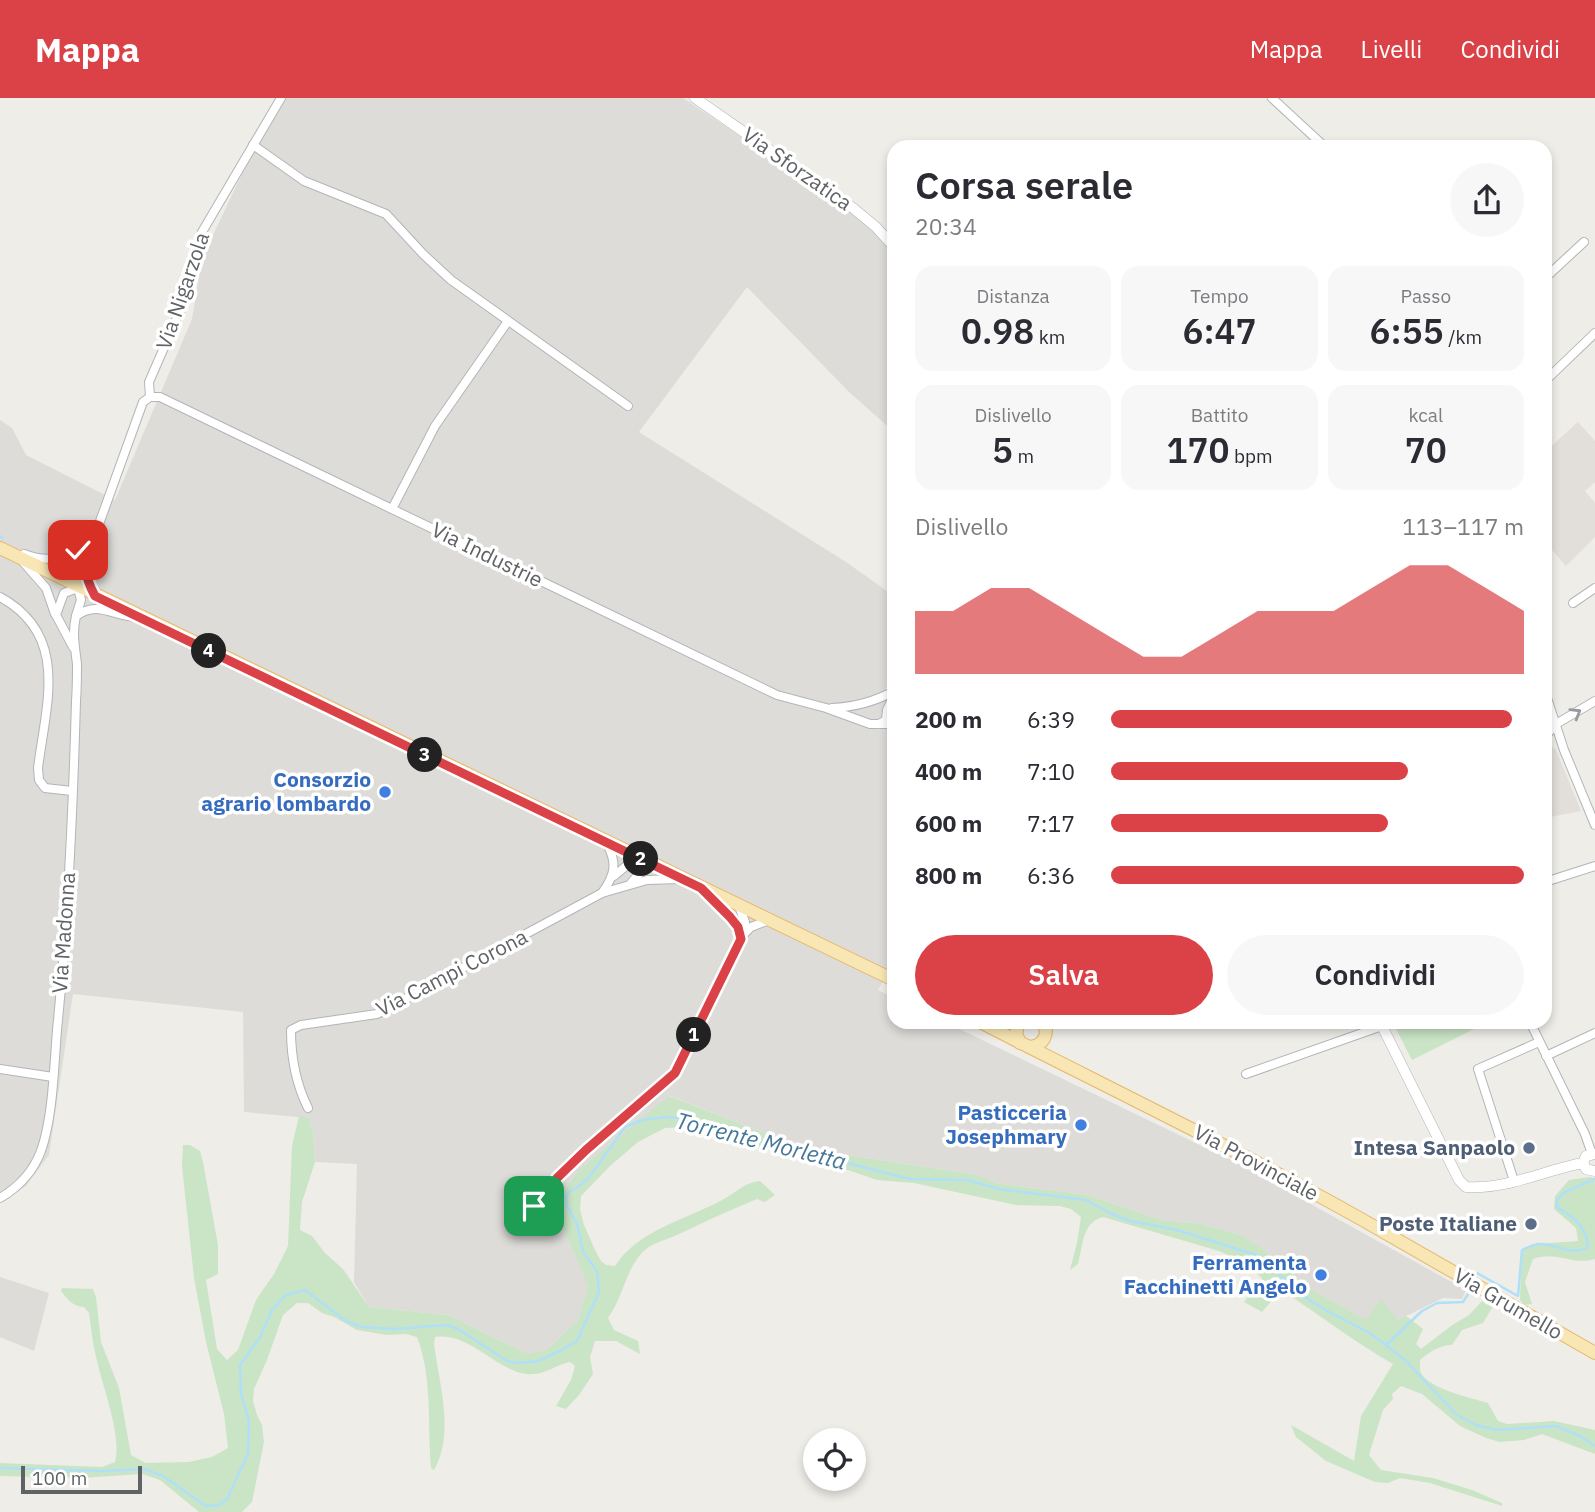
<!DOCTYPE html>
<html lang="it">
<meta charset="utf-8">
<style>
:root{--surface:#fff;--page:#f7f7f7;--text:#2b2b33;--muted:#7c7c81;--accent:#db4247}
body{margin:0;font-family:"IBM Plex Sans",sans-serif;background:var(--page);color:var(--text);height:100vh;display:flex;flex-direction:column;font-size:26px;white-space:nowrap}
*{box-sizing:border-box;margin:0}
p{font-size:23px;color:var(--muted)}
.icon{flex:none;width:38px;height:38px;fill:none;stroke:currentColor;stroke-width:2;stroke-linecap:round;stroke-linejoin:round}
.map{position:relative;flex:1;overflow:hidden}
.sheet{position:absolute;left:887px;top:42px;width:665px;height:889px;display:flex;flex-direction:column;background:var(--surface);border-radius:21px;box-shadow:0 4px 10px #0003}
.sheet>*{flex:none}
.tools{position:absolute;left:803px;top:1330px;display:grid;gap:14px}
.tools a{display:grid;place-items:center;width:63px;height:63px;border-radius:50%;background:var(--surface);box-shadow:0 4px 10px #0003;font-size:35px}
.scale{position:absolute;left:21px;bottom:18px;width:121px;box-sizing:border-box;padding-left:7px;border:4px solid #5f6366;border-top:0;font-size:19px;line-height:24px;white-space:nowrap;color:#5f6366;-webkit-text-stroke:5px #fff;paint-order:stroke}
.pin{position:absolute;display:grid;place-items:center;width:60px;height:60px;color:#fff;margin:-30px;border-radius:14px;box-shadow:0 4px 10px #0006}
.km{position:absolute;width:35px;height:35px;margin:-18px;border-radius:50%;background:#222;color:#fff;font-size:19px;line-height:35px;text-align:center}
.round{display:grid;place-items:center;flex:none;width:74px;height:74px;border-radius:37px;background:var(--page)}
.head{display:flex;align-items:center;justify-content:space-between;height:119px;padding:0 28px}
h1{font-size:38px;font-weight:600;line-height:52px}
.stats{display:grid;grid-template-columns:repeat(3,1fr);gap:10px;height:119px;padding:7px 28px}
.stats div{display:grid;align-content:center;border-radius:18px;background:var(--page);text-align:center}
.stats b{font-size:35px;font-weight:600}
.stats small{font-size:19px;font-weight:400}
.stats p{font-size:19px}
.chart{height:196px;padding:14px 28px}
.chart p{display:flex;justify-content:space-between}
.chart svg{width:100%;height:126px;margin-top:7px;fill:var(--accent);opacity:.7}
.button{display:flex;gap:14px;margin-top:auto;padding:14px 28px}
.button a{flex:1;height:80px;border-radius:42px;background:var(--accent);color:#fff;font-size:28px;font-weight:600;line-height:80px;text-align:center}
.button a+a{background:var(--page);color:var(--text)}
ul{padding:0 28px;list-style:none;font-size:23px}
li{display:grid;grid-template-columns:112px 84px 1fr;align-items:center;height:52px}
li i{height:18px;border-radius:9px;background:var(--accent)}
header{display:flex;align-items:center;gap:42px;box-sizing:border-box;height:98px;padding:0 35px;background:var(--accent);color:#fff}
header strong{font-size:33px}
nav{display:flex;gap:38px;margin-inline-start:auto;font-size:24px}
.map>svg:first-child{display:block}
.industrial{fill:#dedcd9}
.education{fill:#e2ded9}
.green{fill:#cae4c6}
.lines{fill:none;stroke-linecap:round;stroke-linejoin:round}
.stream{stroke:#afe0f8;stroke-width:2.5}
.minor-casing{stroke:#b2b5b8;stroke-width:10}
.tertiary-casing{stroke:#b2b5b8;stroke-width:11}
.primary-casing{stroke:#e6b66a;stroke-width:14}
.minor{stroke:#fff;stroke-width:8}
.tertiary{stroke:#fff;stroke-width:10}
.primary{stroke:#f8e6b4;stroke-width:12}
.oneway{stroke:#979a9c}
.route-casing{stroke:#fff;stroke-width:14}
.route{stroke:#db4247;stroke-width:9}
.shop-dot{fill:#3f7fe0;stroke:#fff;stroke-width:2.5}
.service-dot{fill:#5c6f8a;stroke:#fff;stroke-width:2.5}
.labels{text-anchor:middle;stroke-width:7;stroke-linejoin:round;paint-order:stroke}
.street-label{font-size:21px;fill:#5f6366;stroke:#fff}
.shop-label{font-size:21px;font-weight:bold;fill:#366cbe;stroke:#fff;text-anchor:end}
.service-label{font-size:21px;font-weight:bold;fill:#4e5e75;stroke:#fff;text-anchor:end}
.water-label{font-size:23px;font-style:italic;fill:#457798;stroke:#fff}
</style>
<header>
<strong>Mappa</strong>
<nav><a>Mappa</a><a>Livelli</a><a>Condividi</a></nav>
</header>
<div class="map">
<svg width="1595" height="1414" viewBox="0 0 1595 1414">
<rect width="100%" height="100%" fill="#efede7"/>
<g class="industrial">
<polygon points="285,0 683,0 864,121 894,154 894,334 848,293 747,189 639,334 846,464 894,498 894,582 883,593 894,618 894,864 878,892 894,900 894,924 945,924 1235,1064 1466,1192 1462,1201 1443,1200 1398,1222 1367,1223 1309,1190 1263,1151 1241,1137 1202,1126 1161,1122 1088,1097 1017,1088 996,1085 978,1077 816,1052 785,1043 670,998 561,1098 588,1187 578,1222 545,1253 526,1255 448,1217 369,1209 354,1184 357,1066 315,1064 313,1033 309,1020 244,1014 243,914 73,896 49,1057 26,1088 0,1104 0,322 12,330 26,357 115,402 192,221 202,160 242,76"/>
<polygon points="0,1179 49,1195 34,1253 0,1239"/>
</g>
<g class="education">
<polygon points="1578,324 1595,343 1595,384 1585,393 1595,405 1595,439 1566,468 1545,444 1545,354"/>
<polygon points="1547,644 1556,652 1581,713 1545,720 1545,646"/>
</g>
<g class="green">
<polygon points="1405,924 1476,924 1478,929 1412,962 1395,929"/>
<path d="M669 998 785 1043 815 1052 978 1077 996 1085 1017 1088 1088 1097 1161 1122 1202 1126 1241 1137 1263 1151 1309 1190 1366 1222 1381 1201 1398 1222 1406 1218 1423 1231 1416 1246 1421 1251 1451 1228 1469 1217 1484 1201 1495 1205 1483 1225 1462 1232 1452 1247C1440 1247 1429 1254 1420 1262 1420 1268 1419 1274 1423 1278 1435 1292 1471 1300 1488 1305L1498 1323 1507 1326 1554 1323 1595 1332V1356L1542 1336 1524 1342 1500 1344 1486 1340 1460 1328 1422 1296 1401 1288 1392 1296 1393 1301 1383 1312 1369 1357 1381 1372 1433 1380 1472 1392 1502 1405V1408L1430 1385 1400 1380 1388 1385 1375 1384 1326 1363 1296 1339 1291 1327 1354 1363 1361 1318 1393 1266C1354 1244 1319 1216 1281 1192L1262 1214 1244 1204 1262 1180 1242 1163 1219 1153 1103 1119C1082 1124 1083 1148 1078 1166L1070 1172 1077 1145 1081 1119 1071 1111 1060 1108 1016 1107 914 1085 877 1082 848 1072 744 1047 710 1033 686 1029 665 1030 638 1044 610 1068 581 1098 580 1111 584 1127 595 1152 601 1163 606 1167 615 1168C639 1131 686 1122 722 1102 736 1095 743 1085 760 1083L775 1097 765 1104 757 1101C730 1112 704 1124 677 1137 664 1143 649 1145 640 1157 625 1175 623 1199 608 1220L614 1232 638 1243 640 1256 616 1243H595L590 1259 593 1276 579 1297 566 1311 556 1308 571 1282 575 1268 570 1264C555 1267 544 1278 527 1276 495 1272 470 1234 435 1239L434 1246C439 1285 455 1336 434 1372L431 1370C427 1327 433 1280 417 1239L406 1236 387 1237 357 1232 334 1219 322 1215 308 1205H297L283 1217 267 1262 254 1291 253 1303 257 1317 262 1327 264 1344 252 1404 242 1414H199L160 1382 142 1376 81 1380 0 1378V1365L102 1369 115 1364C122 1338 103 1290 97 1263 93 1247 91 1231 89 1215L84 1209C72 1208 68 1202 61 1193L62 1190 93 1191 96 1199 101 1244 119 1290 131 1357 145 1365 189 1364 212 1359 228 1350 224 1316 206 1244 194 1180 182 1068 183 1047H190L200 1053 203 1064 218 1147V1176L206 1182 217 1251 227 1262 238 1252 256 1202 274 1176 288 1148 292 1048 299 1018 309 1020 313 1033 315 1064 302 1104 300 1132 312 1138 325 1155 343 1171 369 1209 448 1217 526 1255 545 1253 578 1222 588 1187 562 1126 560 1099 581 1070Z"/>
<path d="M1590 1079 1595 1080V1161C1573 1168 1556 1152 1533 1161L1525 1184 1532 1206 1524 1207 1520 1202 1522 1152 1536 1146 1578 1143 1576 1130 1554 1111 1555 1098 1569 1082Z"/>
</g>
<g class="lines">
<g class="stream">
<polyline points="0,438 2,440"/>
<path d="M1475 1179 1477 1175 1518 1198 1522 1152C1528 1149 1533 1147 1538 1146 1556 1145 1571 1159 1588 1149 1587 1128 1574 1120 1557 1109V1102L1565 1094 1595 1081"/>
<polyline points="1386,1247 1422,1213 1437,1205 1463,1204 1470,1193"/>
<polyline points="0,1370 102,1373 144,1371 163,1378 206,1408 219,1407 227,1401 248,1356 249,1323 241,1296 240,1267 260,1239 272,1212 286,1197 305,1192 346,1223 362,1229 394,1231 447,1227 458,1231 507,1263 517,1265 538,1263 560,1253 577,1243 599,1194 597,1173 583,1154 577,1125 567,1108 566,1098 570,1093 578,1089 590,1078 625,1029 642,1022 666,1019 682,1020 748,1040 910,1081 967,1082 999,1091 1086,1102 1110,1115 1130,1123 1177,1132 1256,1157 1308,1201 1327,1213 1368,1234 1386,1247 1405,1262 1457,1317 1476,1327 1497,1332 1556,1328 1580,1338 1595,1348"/>
</g>
<g class="minor-casing">
<g id="minor">
<polyline points="1272,0 1325,49"/>
<polyline points="253,47 304,83 386,116 423,156 451,182 628,308"/>
<polyline points="1545,180 1584,144"/>
<polyline points="1545,283 1595,235"/>
<polyline points="150,299 160,299 777,597 826,610 870,626 894,626"/>
<polyline points="150,299 149,284 183,206 202,134 281,0"/>
<polyline points="392,411 435,328 508,223"/>
<path d="M24 456C55 468 73 457 93 435"/>
<polyline points="86,464 85,480 93,495"/>
<polyline points="24,465 46,490 55,516"/>
<polyline points="67,484 79,474 86,462 143,304 150,299"/>
<polyline points="67,484 68,471 74,454"/>
<path d="M0 499C70 537 46 606 38 670L39 682 45 690 72 693"/>
<polyline points="1573,505 1595,490"/>
<polyline points="73,549 56,517 64,495 78,490 81,502 76,518"/>
<polyline points="1545,594 1564,652 1595,727"/>
<path d="M832 610C856 609 874 604 894 593"/>
<polyline points="879,626 886,622 887,612 894,597"/>
<polyline points="1545,639 1556,626 1595,603"/>
<polyline points="614,778 626,768 643,762"/>
<polyline points="1545,784 1595,768"/>
<polyline points="631,785 639,776 643,762"/>
<path d="M602 795C615 777 618 765 606 744"/>
<polyline points="705,795 738,829 741,841"/>
<polyline points="739,808 745,824 744,836"/>
<polyline points="1530,924 1585,1036 1592,1056"/>
<polyline points="1546,958 1595,935"/>
<polyline points="0,971 53,979"/>
<polyline points="1246,976 1382,928"/>
<path d="M308 1010C296 986 291 960 291 932L301 927 377 916 602 795 647 782 680 781"/>
<polyline points="1514,1083 1478,971 1539,944"/>
<path d="M0 1100C19 1089 33 1074 41 1053 53 1019 54 968 57 932 68 823 73 713 76 603 77 591 77 578 77 566 75 549 72 535 76 518 99 501 114 520 140 519"/>
<circle cx="541" cy="1108" r="6"/>
<polyline points="543,1102 557,1080 586,1052 675,975 744,836 751,829 769,822"/>
</g>
</g>
<g class="tertiary-casing">
<g id="tertiary">
<polyline points="695,0 853,110 876,129 894,149"/>
<path d="M1380 924 1459 1082 1466 1089C1506 1092 1545 1072 1583 1065"/>
<polyline points="1583,1065 1586,1058 1595,1056"/>
<polyline points="1583,1065 1586,1071 1595,1073"/>
</g>
</g>
<g class="primary-casing">
<g id="primary">
<polyline points="0,450 894,882"/>
<path d="M980 924C1107 989 1236 1051 1361 1121 1439 1165 1517 1211 1595 1255"/>
<polyline points="1019,924 1016,935 1020,945"/>
<path d="M1029 949C1043 948 1050 937 1043 924"/>
</g>
</g>
<use href="#minor" class="minor"/>
<use href="#tertiary" class="tertiary"/>
<use href="#primary" class="primary"/>
</g>
<defs><path id="oneway-chevron" d="M-2-3.5L2.5 0L-2 3.5" fill="none" stroke-width="1.6" stroke-linecap="round" stroke-linejoin="round" transform="scale(1.75)"/></defs>
<use class="oneway" href="#oneway-chevron" transform="translate(1576 615) rotate(-31)"/>
<g class="lines">
<g class="route-casing">
<path id="route" d="M78 452 95 433C86 460 80 471 95 498L701 790 730 819 738 829 741 841 675 975 586 1052 557 1080 543 1102H538L534 1108"/>
</g>
<use href="#route" class="route"/>
</g>
<g class="shop-dot">
<circle cx="385" cy="694" r="7"/>
<circle cx="1081" cy="1027" r="7"/>
<circle cx="1321" cy="1177" r="7"/>
</g>
<g class="service-dot">
<circle cx="1529" cy="1050" r="7"/>
<circle cx="1531" cy="1126" r="7"/>
</g>
<g class="labels">
<g class="street-label">
<text transform="translate(797 71) rotate(35)" y="7">Via Sforzatica</text>
<text transform="translate(183 193) rotate(-71)" y="7">Via Nigarzola</text>
<text transform="translate(487 457) rotate(26)" y="7">Via Industrie</text>
<text transform="translate(64 835) rotate(-86)" y="7">Via Madonna</text>
<text transform="translate(452 875) rotate(-27)" y="7">Via Campi Corona</text>
<text transform="translate(1256 1065) rotate(28)" y="7">Via Provinciale</text>
<text transform="translate(1508 1206) rotate(30)" y="7">Via Grumello</text>
</g>
<g class="shop-label">
<text x="371" y="689">Consorzio<tspan x="371" dy="24">agrario lombardo</tspan></text>
<text x="1067" y="1022">Pasticceria<tspan x="1067" dy="24">Josephmary</tspan></text>
<text x="1307" y="1172">Ferramenta<tspan x="1307" dy="24">Facchinetti Angelo</tspan></text>
</g>
<g class="service-label">
<text x="1515" y="1057">Intesa Sanpaolo</text>
<text x="1517" y="1133">Poste Italiane</text>
</g>
<g class="water-label">
<text transform="translate(761 1043) rotate(14)" y="8">Torrente Morletta</text>
</g>
</g>
</svg>
<div class="tools">
<a><svg class="icon" aria-label="locate" viewBox="0 0 24 24"><circle cx="12" cy="12" r="6"/><path d="M12 2v4M12 18v4M2 12h4M18 12h4"/></svg></a>
</div>
<div class="scale">100 m</div>
<div class="pin" style="left:534px;top:1108px;background:#1e9e55"><svg class="icon" aria-label="arrive" viewBox="0 0 24 24"><path d="M6 21V4h12l-3 4 3 4H6"/></svg></div>
<div class="pin" style="left:78px;top:452px;background:#d93025"><svg class="icon" aria-label="check" viewBox="0 0 24 24"><path d="M5 12l5 5 9-10"/></svg></div>
<b class="km" style="left:694px;top:937px">1</b>
<b class="km" style="left:641px;top:761px">2</b>
<b class="km" style="left:425px;top:657px">3</b>
<b class="km" style="left:209px;top:553px">4</b>
<section class="sheet">
<div class="head"><div><h1>Corsa serale</h1><p>20:34</p></div><a class="round"><svg class="icon" aria-label="share" viewBox="0 0 24 24"><path d="M12 15V3M7 8l5-5 5 5M5 13v7h14v-7"/></svg></a></div>
<div class="stats">
<div><p>Distanza</p><b>0.98<small> km</small></b></div>
<div><p>Tempo</p><b>6:47</b></div>
<div><p>Passo</p><b>6:55<small> /km</small></b></div>
</div>
<div class="stats">
<div><p>Dislivello</p><b>5<small> m</small></b></div>
<div><p>Battito</p><b>170<small> bpm</small></b></div>
<div><p>kcal</p><b>70</b></div>
</div>
<div class="chart"><p><span>Dislivello</span>113–117 m</p>
<svg viewBox="0 0 160 44" preserveAspectRatio="none"><path d="M0 44V22L10 22L20 14L30 14L40 22L50 30L60 38L70 38L80 30L90 22L100 22L110 22L120 14L130 6L140 6L150 14L160 22V44z"/></svg>
</div>
<ul>
<li><b>200 m</b>6:39<i style="width:97%"></i></li>
<li><b>400 m</b>7:10<i style="width:72%"></i></li>
<li><b>600 m</b>7:17<i style="width:67%"></i></li>
<li><b>800 m</b>6:36<i style="width:100%"></i></li>
</ul>
<div class="button"><a>Salva</a><a>Condividi</a></div>
</section>
</div>
